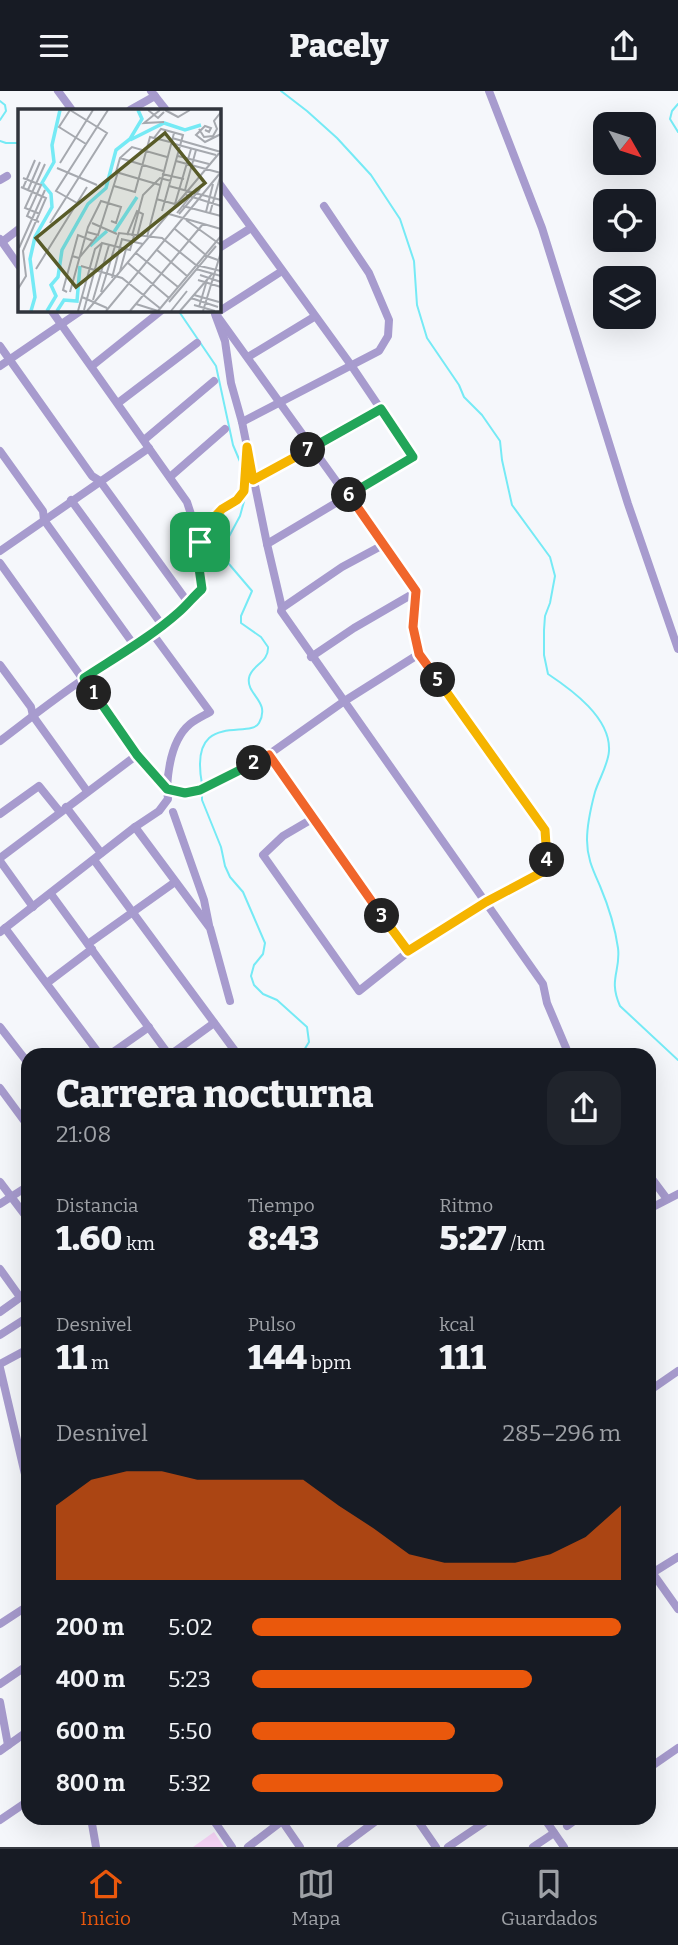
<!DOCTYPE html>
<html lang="es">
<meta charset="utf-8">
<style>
:root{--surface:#171b24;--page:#20242c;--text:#f1f3f6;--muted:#9ea1a6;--line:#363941;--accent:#ea580c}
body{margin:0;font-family:Bitter,serif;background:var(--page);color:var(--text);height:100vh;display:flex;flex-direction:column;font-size:26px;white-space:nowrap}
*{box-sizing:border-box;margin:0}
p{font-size:23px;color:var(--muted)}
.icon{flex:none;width:38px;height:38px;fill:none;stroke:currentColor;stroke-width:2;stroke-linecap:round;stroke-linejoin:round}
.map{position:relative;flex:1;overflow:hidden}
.sheet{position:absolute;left:21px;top:957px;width:635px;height:777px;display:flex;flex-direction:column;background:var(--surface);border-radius:21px;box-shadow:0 7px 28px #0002}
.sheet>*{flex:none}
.needle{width:46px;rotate:129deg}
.tools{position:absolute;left:593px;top:21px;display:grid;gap:14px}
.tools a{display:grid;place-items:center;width:63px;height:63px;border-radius:14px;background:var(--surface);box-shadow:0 7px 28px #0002;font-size:35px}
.pin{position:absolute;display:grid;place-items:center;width:60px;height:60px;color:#fff;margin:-30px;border-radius:14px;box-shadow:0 4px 10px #0006}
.km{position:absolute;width:35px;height:35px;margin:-18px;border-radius:50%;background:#222;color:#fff;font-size:19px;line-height:35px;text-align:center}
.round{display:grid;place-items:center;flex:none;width:74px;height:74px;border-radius:21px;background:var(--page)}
.head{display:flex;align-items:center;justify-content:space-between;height:119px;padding:0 35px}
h1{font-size:38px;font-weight:800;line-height:52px}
.figures{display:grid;grid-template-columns:repeat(3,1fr);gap:10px;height:119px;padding:7px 35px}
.figures div{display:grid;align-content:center}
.figures b{font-size:35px;font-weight:800}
.figures small{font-size:19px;font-weight:400}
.figures p{font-size:19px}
.chart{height:196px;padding:14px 35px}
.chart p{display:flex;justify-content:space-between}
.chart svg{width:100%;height:126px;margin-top:7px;fill:var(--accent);opacity:.7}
ul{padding:0 35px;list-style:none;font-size:23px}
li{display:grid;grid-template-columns:112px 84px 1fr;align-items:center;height:52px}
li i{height:18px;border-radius:9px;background:var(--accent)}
header{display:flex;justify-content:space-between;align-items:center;height:91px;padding:0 35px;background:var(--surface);font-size:32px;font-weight:800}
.tab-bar{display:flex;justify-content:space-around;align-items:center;height:98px;border-top:2px solid var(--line);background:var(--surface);font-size:19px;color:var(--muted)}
.tab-bar a{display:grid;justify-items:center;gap:4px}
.tab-bar .selected{color:var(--accent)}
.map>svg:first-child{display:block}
.park{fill:#f8d6f8}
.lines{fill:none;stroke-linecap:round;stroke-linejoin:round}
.stream{stroke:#75eaf5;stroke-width:2}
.minor{stroke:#a79bce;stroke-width:8}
.split-1-casing{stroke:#fff;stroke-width:14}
.split-2-casing{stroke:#fff;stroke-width:14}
.split-3-casing{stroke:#fff;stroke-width:14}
.split-4-casing{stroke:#fff;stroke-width:14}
.split-5-casing{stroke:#fff;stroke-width:14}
.split-6-casing{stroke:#fff;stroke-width:14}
.split-7-casing{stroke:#fff;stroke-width:14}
.split-8-casing{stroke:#fff;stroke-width:14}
.split-1{stroke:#22a559;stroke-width:9}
.split-2{stroke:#22a559;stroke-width:9}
.split-3{stroke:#f0652b;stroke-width:9}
.split-4{stroke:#f5b400;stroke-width:9}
.split-5{stroke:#f5b400;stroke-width:9}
.split-6{stroke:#f0652b;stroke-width:9}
.split-7{stroke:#22a559;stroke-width:9}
.split-8{stroke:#f5b400;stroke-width:9}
.inset-river{fill:none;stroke:#75eaf5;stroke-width:3.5}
.inset-road{fill:none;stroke:#a6a9af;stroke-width:2}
.view{fill:#585b28;fill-opacity:0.15;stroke:#585b28;stroke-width:3.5}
.inset-edge{fill:none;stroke:#30343c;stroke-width:3.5}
</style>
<header><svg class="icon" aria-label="menu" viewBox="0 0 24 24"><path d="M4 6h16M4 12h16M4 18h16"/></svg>Pacely<svg class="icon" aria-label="share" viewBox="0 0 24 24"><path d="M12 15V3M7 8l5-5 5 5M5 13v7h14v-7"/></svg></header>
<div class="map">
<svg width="678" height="1756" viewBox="0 0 678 1756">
<rect width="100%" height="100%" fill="#f5f7fb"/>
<polygon class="park" points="214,1741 224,1756 193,1756"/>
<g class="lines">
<g class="stream">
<path d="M281 0 307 20 337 47 371 84 400 128 414 170 417 214 427 247 459 294 464 306 482 324 500 350 502 369 512 414 550 466 555 485 550 512 545 525 544 539V564L548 583C572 599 611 627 609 660 608 674 599 688 595 701 591 716 587 733 587 749 587 767 593 779 600 795 608 814 615 836 618 857 621 880 608 888 620 915L678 969"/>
<polyline points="0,10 5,14 6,20 0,29"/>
<polyline points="678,13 672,20 670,28 678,41"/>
<polyline points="0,50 6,52 19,52"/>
<polyline points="178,219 216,275 233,354 241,373"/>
<path d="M202 693C188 618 250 649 259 632 271 610 246 604 249 587 251 574 269 572 268 556L261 546 241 532V525L252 500 223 466 225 453 240 425 246 403"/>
<polyline points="202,702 202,709 221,756 225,775 230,786 243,801 265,852 263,863 254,874 251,885 254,894 263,903 277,909 307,936 309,951 301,964"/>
</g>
<g class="minor">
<polyline points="58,0 72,19"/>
<polyline points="151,0 166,19"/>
<polyline points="489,0 542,137 628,413 678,558"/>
<polyline points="130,19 155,5"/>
<polyline points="0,89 7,85"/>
<polyline points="219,92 351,274 413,366 267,453 282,517"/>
<polyline points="0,148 19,175"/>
<polyline points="2,151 19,138"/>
<polyline points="219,157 251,137"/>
<polyline points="51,219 187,411 200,451 197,463 202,498 187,510"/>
<polyline points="213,219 416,501 413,536 419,563 545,739 548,778 486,811 408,861 359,900 263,764 283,745 312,728"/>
<path d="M0 255 92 385 100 390 187 510C169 538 116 565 88 585 58 605 29 628 0 650"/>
<polyline points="248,266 314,226"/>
<polyline points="0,275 82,219"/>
<polyline points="92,275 162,219"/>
<polyline points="118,312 197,252"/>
<polyline points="242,331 379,260 388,245 389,229 369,182 324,115"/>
<polyline points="144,349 214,290"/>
<polyline points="0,360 43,420 44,429 134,554"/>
<polyline points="170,386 225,338"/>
<polyline points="253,389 381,319"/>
<polyline points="71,409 162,534"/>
<polyline points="200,451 208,433 242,404 246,368"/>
<polyline points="267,453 242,331 231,292 225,250 215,223 282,180"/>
<polyline points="383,454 342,476 282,517 281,520 543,893 547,912 569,964"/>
<polyline points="0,460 149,357"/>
<polyline points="0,472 137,664 167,698 168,708 159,720 135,736 0,841"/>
<path d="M152 542 210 621C203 625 196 628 190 633 172 648 168 677 167 698L185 702 200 699 261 669 343 611 419 563"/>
<polyline points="311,566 354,537 416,501"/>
<polyline points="0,574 31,616 33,625 87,700"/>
<polyline points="269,664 312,728 408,861"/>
<polyline points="66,716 101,762"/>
<polyline points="173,721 204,809 209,834"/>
<polyline points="0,723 39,695 60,721"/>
<polyline points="135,736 210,837 230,910"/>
<polyline points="0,767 137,664"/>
<polyline points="94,769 238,964"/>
<polyline points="0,770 33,816"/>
<polyline points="51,803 169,964"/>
<polyline points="5,837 100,964"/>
<polyline points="88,853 175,791"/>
<polyline points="47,892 92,858"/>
<polyline points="0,936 28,972"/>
<polyline points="109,964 149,936"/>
<polyline points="170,964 214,932"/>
<polyline points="0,997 28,1035"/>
<polyline points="649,1084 667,1108"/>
<polyline points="0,1091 28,1128"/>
<polyline points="0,1113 28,1095"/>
<polyline points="649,1118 678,1103"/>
<polyline points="0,1178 20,1206"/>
<polyline points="0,1221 28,1201"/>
<polyline points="0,1244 28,1226"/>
<polyline points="0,1273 28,1258"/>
<polyline points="0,1277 28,1396"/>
<polyline points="649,1300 678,1280"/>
<polyline points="649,1477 678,1518"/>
<polyline points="649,1484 678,1466"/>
<polyline points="0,1533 26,1516"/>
<polyline points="0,1593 28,1574"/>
<polyline points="0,1611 8,1654"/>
<polyline points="0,1660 28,1640"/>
<polyline points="649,1677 678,1657"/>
<polyline points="91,1727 96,1756"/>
<polyline points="212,1727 232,1756"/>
<polyline points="280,1727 300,1756"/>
<polyline points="416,1727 436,1756"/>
<polyline points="544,1727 564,1756"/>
<polyline points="0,1729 28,1710"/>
<polyline points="567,1735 578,1727"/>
<polyline points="248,1756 286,1727"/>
<polyline points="341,1756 380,1727"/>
<polyline points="448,1756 491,1727"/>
<polyline points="533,1756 554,1742"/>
</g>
</g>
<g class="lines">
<g class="split-1-casing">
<path id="split-1" d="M94 602 84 587C116 566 151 546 179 521 187 514 194 505 202 498L197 463 200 451"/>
</g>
<g class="split-2-casing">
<polyline id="split-2" points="94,602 137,664 167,698 185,702 200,699 254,672"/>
</g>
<g class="split-3-casing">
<polyline id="split-3" points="254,672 269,664 382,825"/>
</g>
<g class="split-4-casing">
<polyline id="split-4" points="382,825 408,860 486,811 548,778 547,769"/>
</g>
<g class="split-5-casing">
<polyline id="split-5" points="438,589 545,739 547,769"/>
</g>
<g class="split-6-casing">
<polyline id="split-6" points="349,404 416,500 413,536 419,563 438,589"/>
</g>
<g class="split-7-casing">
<polyline id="split-7" points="308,359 381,318 413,366 349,404"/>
</g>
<g class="split-8-casing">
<polyline id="split-8" points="200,451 208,433 222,418 237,409 244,400 247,356 253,389 308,359"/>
</g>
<use href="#split-1" class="split-1"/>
<use href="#split-2" class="split-2"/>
<use href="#split-3" class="split-3"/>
<use href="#split-4" class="split-4"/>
<use href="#split-5" class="split-5"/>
<use href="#split-6" class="split-6"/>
<use href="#split-7" class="split-7"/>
<use href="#split-8" class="split-8"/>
</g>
<g transform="translate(18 18)">
<rect width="203" height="203" fill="#f5f7fb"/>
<path class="inset-river" d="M112 31 146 14 167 21 183 16M96 123 119 88M72 137 89 122M13 202 17 188 12 150 17 128 34 98 33 85 24 74 36 53 34 36 42 1M29 202 38 187 33 176 40 168 44 141 70 95 88 79 98 41 112 30 124 10 120 1M39 202 46 191 59 192 62 157"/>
<path class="inset-road" d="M52 1 41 18 68 35M130 1 140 9 146 3M142 1 126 14 146 13M147 1 160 8 172 1M181 20 186 28 195 27 199 20 196 12 203 3M187 21 191 23 193 19 187 17 178 26 187 33 203 25M136 29 143 20 165 26 144 102M154 29 203 43M153 34 198 46M160 47 191 55M102 49 145 62M158 52 203 64M42 54 75 1M39 59 79 76M144 65 166 70M5 69 23 76 9 107 21 113M142 76 98 63 102 49 114 38 149 48M96 77 117 83 132 28 152 33M151 77 203 91M5 79 17 51M10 81 22 53M167 81 178 41M168 86 203 97M138 90 157 95 173 40M59 94 38 82 90 1M165 97 203 107M188 103 195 75M159 104 179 79M192 104 203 65M22 105 7 99 27 55M151 105 203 120M161 105 182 80M168 111 203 136M32 114 89 24 52 1M74 114 99 125M157 120 189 147 200 151M69 123 80 126 100 63M109 126 119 102 125 105 119 128M114 127 125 86 142 69 153 72M129 128 156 24M103 130 125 135M1 139 27 81M139 141 169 167M118 144 160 178M54 147 61 149 75 132M110 154 151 189M63 157 104 169 143 200M18 160 69 78M178 160 203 167M102 162 108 140M182 166 203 173M94 169 104 130M180 171 203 178M0 180 8 167 5 142 28 89 3 78M49 183 45 181 60 126 75 132 79 127M52 183 70 118 83 92 103 98 98 114 93 112M83 183 101 124 144 129 178 156 203 162M176 186 201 193M64 188 89 199M173 189 200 198M75 191 91 136M151 193 198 137M118 195 140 202M176 196 197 202M181 198 189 171M66 201 84 134 112 141 116 127M60 202 77 140 84 134M69 202 203 42M88 202 203 63M112 202 185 115M140 202 203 127M153 202 169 182M162 202 194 165M185 202 203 143"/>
<path class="view" d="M147 24 187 74 58 178 18 129Z"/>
<rect width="203" height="203" class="inset-edge"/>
</g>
</svg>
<div class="tools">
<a><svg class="needle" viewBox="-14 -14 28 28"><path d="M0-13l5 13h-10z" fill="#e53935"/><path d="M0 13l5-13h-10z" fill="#9ea1a6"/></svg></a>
<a><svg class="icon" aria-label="locate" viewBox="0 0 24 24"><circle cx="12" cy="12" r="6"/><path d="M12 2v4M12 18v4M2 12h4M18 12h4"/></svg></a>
<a><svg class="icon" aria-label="layers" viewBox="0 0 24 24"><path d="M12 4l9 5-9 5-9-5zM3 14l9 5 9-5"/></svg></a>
</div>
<div class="pin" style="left:200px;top:451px;background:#1e9e55"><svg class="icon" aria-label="arrive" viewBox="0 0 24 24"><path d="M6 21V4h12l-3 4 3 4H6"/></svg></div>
<b class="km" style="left:94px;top:602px">1</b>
<b class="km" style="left:254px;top:672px">2</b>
<b class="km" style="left:382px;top:825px">3</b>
<b class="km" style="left:547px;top:769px">4</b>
<b class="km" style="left:438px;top:589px">5</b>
<b class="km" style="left:349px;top:404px">6</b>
<b class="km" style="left:308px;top:359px">7</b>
<section class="sheet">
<div class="head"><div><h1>Carrera nocturna</h1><p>21:08</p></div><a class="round"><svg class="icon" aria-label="share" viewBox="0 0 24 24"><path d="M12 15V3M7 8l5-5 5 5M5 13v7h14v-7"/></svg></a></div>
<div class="figures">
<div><p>Distancia</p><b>1.60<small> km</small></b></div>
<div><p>Tiempo</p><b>8:43</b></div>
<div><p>Ritmo</p><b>5:27<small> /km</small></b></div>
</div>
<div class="figures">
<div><p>Desnivel</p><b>11<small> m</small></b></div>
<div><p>Pulso</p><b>144<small> bpm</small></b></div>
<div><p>kcal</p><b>111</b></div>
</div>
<div class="chart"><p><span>Desnivel</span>285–296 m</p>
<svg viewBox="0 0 160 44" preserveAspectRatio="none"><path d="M0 44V18L10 9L20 6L30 6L40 9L50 9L60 9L70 9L80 18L90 26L100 35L110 38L120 38L130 38L140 35L150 29L160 18V44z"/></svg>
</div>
<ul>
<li><b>200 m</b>5:02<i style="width:100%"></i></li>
<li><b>400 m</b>5:23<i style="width:76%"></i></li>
<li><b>600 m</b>5:50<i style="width:55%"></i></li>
<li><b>800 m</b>5:32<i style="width:68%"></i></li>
</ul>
</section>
</div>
<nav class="tab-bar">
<a class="selected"><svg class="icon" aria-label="home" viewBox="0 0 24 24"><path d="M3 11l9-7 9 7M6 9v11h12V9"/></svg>Inicio</a>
<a><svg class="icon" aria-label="map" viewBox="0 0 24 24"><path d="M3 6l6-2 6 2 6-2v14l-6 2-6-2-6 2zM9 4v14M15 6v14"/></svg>Mapa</a>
<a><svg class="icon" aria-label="saved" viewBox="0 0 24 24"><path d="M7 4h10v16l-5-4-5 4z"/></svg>Guardados</a>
</nav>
